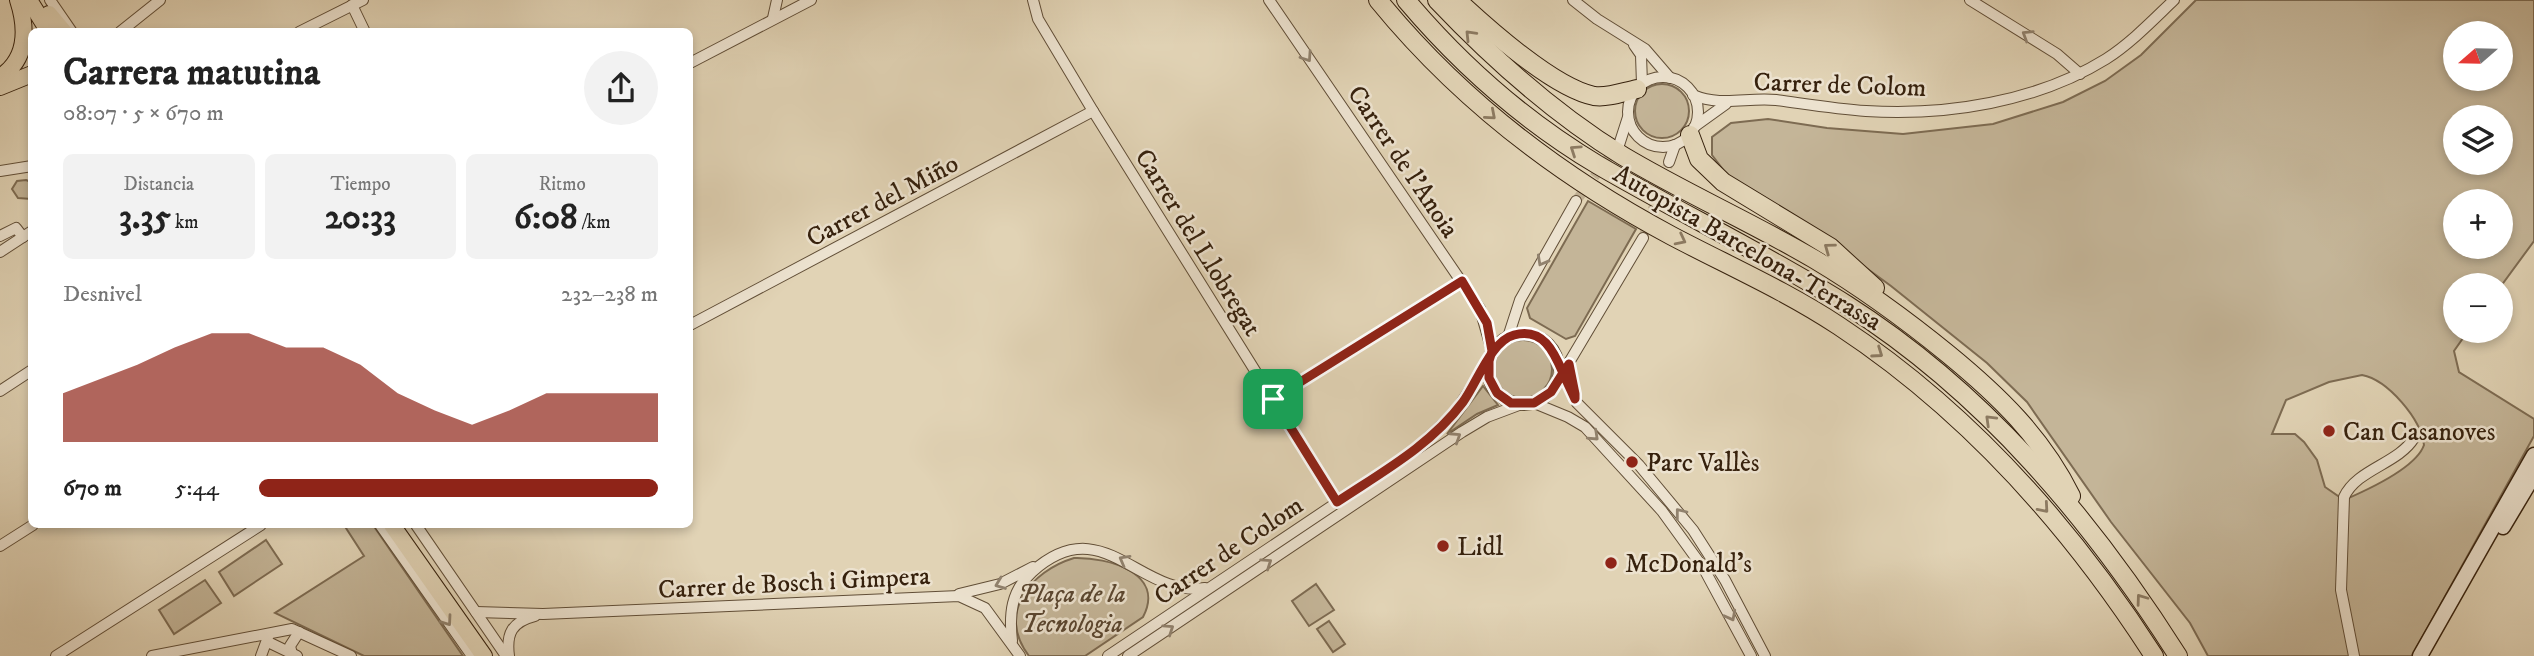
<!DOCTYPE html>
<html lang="es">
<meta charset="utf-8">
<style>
:root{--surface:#fff;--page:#f2f2f2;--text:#222;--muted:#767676;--accent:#8f2418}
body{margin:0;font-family:"IM FELL DW Pica",serif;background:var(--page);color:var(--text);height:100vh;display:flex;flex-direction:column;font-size:26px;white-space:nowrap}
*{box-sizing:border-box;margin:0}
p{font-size:23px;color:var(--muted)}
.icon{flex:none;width:38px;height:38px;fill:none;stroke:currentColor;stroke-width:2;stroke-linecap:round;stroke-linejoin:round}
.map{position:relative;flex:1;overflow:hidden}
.drawer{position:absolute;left:28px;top:28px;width:665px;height:500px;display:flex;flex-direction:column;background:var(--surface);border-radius:10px;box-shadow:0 4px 10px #0003}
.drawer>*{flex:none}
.needle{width:46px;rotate:250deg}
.fabs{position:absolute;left:2443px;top:21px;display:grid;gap:14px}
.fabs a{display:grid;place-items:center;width:70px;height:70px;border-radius:50%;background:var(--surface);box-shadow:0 4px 10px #0003;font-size:35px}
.pin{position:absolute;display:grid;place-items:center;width:60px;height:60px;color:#fff;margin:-30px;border-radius:14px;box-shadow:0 4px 10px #0006}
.round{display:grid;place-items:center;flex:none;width:74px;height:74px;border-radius:37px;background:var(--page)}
.summary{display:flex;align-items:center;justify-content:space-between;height:119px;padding:0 35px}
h1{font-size:38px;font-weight:800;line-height:52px}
.metrics{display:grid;grid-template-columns:repeat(3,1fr);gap:10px;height:119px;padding:7px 35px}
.metrics div{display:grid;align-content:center;border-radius:10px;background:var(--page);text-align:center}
.metrics b{font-size:35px;font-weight:800}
.metrics small{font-size:19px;font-weight:400}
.metrics p{font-size:19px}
.chart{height:196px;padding:14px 35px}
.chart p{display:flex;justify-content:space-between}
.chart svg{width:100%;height:126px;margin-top:7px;fill:var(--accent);opacity:.7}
ul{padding:0 35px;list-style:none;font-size:23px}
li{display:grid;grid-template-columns:112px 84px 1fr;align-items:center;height:52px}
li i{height:18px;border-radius:9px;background:var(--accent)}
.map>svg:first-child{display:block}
.green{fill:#c4b598;stroke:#7d6b52;stroke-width:2;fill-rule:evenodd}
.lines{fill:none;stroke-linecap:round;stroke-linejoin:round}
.minor-tunnel{stroke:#bfaf93;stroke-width:10;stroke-dasharray:10 5;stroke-linecap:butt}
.minor-casing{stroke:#614e37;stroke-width:12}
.secondary-casing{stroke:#36210d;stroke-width:17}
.primary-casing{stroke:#36210d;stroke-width:18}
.motorway-casing{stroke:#36210d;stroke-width:20}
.minor{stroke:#ece2cf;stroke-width:10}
.secondary{stroke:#ece2cf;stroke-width:14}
.primary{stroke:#e1d3b5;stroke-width:16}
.motorway{stroke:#e1d3b5;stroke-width:18}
.oneway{stroke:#8c7a61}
.oneway2{stroke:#91826e}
.route-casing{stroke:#fff;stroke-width:14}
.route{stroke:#8f2418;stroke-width:9}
.poi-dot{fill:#8f2418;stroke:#ece2cf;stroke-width:2.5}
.labels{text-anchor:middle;stroke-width:5;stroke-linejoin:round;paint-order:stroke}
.street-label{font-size:26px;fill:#36210d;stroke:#ece2cf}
.poi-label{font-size:26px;fill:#36210d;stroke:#ece2cf;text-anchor:start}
.park-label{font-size:26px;font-style:italic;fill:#5a4630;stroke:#ece2cf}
</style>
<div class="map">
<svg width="2534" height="656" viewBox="0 0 2534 656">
<rect width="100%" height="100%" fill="#e1d3b5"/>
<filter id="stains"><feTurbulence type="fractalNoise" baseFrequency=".00286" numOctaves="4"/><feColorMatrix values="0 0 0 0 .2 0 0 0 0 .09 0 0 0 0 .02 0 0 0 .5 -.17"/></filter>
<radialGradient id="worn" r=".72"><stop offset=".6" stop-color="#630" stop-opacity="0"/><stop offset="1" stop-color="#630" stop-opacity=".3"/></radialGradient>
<g class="green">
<path d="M2196 0H2534V241L2501 286 2455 285V331H2468L2454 351 2459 372 2534 419V436L2412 656H2208L2190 623 2111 522 2027 402 1987 363 1891 286 1825 238 1728 176 1712 155V137L1731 123 1768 119 1827 128 1903 134 1993 124 2063 102 2105 81 2141 55ZM2455 33H2501V79H2455ZM2455 117H2501V163H2455ZM2455 201H2501V247H2455ZM2362 375C2388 380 2421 419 2424 445 2416 468 2365 491 2344 500L2325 487 2317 460 2304 442 2295 434H2272L2286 400 2329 382Z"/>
<circle cx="1662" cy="111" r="27"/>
<polygon points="26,180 31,182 31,199 18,198 12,189 17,181"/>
<polygon points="1588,201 1636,229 1575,336 1566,339 1530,318 1527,308"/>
<circle cx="1523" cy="369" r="29"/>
<polygon points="1483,386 1498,405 1477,414 1447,434"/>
<polygon points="344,525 373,525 463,656 364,656 275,613 364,556"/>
<polygon points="266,540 282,564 234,596 219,572"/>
<path d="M1074 558C1108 557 1166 573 1143 617L1085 656H1029C996 613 1031 571 1074 558Z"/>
<polygon points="205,580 221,603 174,634 159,610"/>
<polygon points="1316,584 1334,610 1309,626 1292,601"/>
<polygon points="1329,621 1345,644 1333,652 1317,629"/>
</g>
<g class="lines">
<g class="minor-tunnel">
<polyline points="1576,201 1616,148"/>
<polyline points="1643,238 1669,162"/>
</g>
<g class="minor-casing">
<g id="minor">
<polyline points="50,0 72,32"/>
<polyline points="1033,0 1038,19 1093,111 1337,502"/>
<polyline points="1269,0 1480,309 1492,351"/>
<polyline points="1573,0 1597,19 1645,49 1670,78"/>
<polyline points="1970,0 2057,54 2080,74"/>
<polyline points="352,5 365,32"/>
<polyline points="773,18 777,0"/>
<polyline points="120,32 160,0"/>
<polyline points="299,32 363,0"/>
<polyline points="1634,45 1641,55 1642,84"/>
<polyline points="690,63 811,0"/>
<circle cx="1663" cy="112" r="35"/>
<path d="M1693 95C1722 107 1747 97 1776 100 1806 104 1836 109 1866 111 1946 116 2037 102 2106 59 2131 43 2153 20 2174 0"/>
<polyline points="1694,127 1726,104"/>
<polyline points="1619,145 1628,117"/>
<polyline points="1669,162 1675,145"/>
<polyline points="0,171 32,166"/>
<polyline points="0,236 16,228 23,237"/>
<polyline points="0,252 32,231"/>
<polyline points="690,325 1093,111"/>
<circle cx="1523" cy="369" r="36"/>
<polyline points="1508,337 1520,300 1576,201"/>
<polyline points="1558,362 1577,403 1639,465 1693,530 1725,580 1765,656"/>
<polyline points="1561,376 1643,238"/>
<polyline points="0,391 32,370"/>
<polyline points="1273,399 1462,281"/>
<polyline points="1534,403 1568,417 1585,427 1662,511 1704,569 1751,656"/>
<polyline points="380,525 472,656"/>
<polyline points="416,525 506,656"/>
<polyline points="0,546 33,525"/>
<polyline points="959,594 1000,584 1033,567"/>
<polyline points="476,612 543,614 959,596 985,608 1020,656"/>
<path d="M1012 641C1009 614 1011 591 1032 572 1103 508 1139 598 1205 588"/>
<polyline points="268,642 297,656"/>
<polyline points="292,654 290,646 299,632"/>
<polyline points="56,656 261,525"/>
<polyline points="152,656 292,629 351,656"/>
<polyline points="261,656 268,637"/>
<path d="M509 656C506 633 512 622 535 616"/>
<polyline points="1108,656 1414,451 1455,412 1489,361"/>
<polyline points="1128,656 1462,432 1487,417 1519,405"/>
<path d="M2354 656 2341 590 2344 497C2357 469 2398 464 2414 438"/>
</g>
</g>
<g class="secondary-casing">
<g id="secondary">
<polyline points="2503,527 2534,475"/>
<polyline points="2420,656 2534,455"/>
</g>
</g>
<g class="primary-casing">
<g id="primary">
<polyline points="29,0 49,32"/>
<polyline points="49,14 64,32"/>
<path d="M0 77C28 59 27 28 18 0"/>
<polyline points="0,87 32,74"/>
<polyline points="392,525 484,656"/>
</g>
</g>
<g class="motorway-casing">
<g id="motorway">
<path d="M1378 0C1458 98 1561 177 1672 236 1729 266 1786 291 1839 326 1968 411 2071 527 2154 656"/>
<path d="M1406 0C1460 64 1526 122 1598 165 1680 213 1766 254 1847 305 1985 393 2091 519 2178 656"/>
<path d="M1437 0C1493 59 1553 113 1623 156 1685 193 1751 222 1814 259 1861 287 1905 319 1948 354 1998 395 2042 437 2071 496"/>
<path d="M1457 0C1487 28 1554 88 1594 96 1608 98 1623 92 1637 89"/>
<polyline points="1690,135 1699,159 1723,182 1830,247 1875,288"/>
</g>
</g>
<use href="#minor" class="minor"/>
<use href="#secondary" class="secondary"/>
<use href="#primary" class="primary"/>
<use href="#motorway" class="motorway"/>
</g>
<defs><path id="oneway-chevron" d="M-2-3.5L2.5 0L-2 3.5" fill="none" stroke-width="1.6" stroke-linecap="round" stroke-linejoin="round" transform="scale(1.75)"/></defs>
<g class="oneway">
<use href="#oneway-chevron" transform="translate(1470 35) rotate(-134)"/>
<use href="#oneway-chevron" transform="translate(1491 115) rotate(41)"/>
<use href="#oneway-chevron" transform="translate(1575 150) rotate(-146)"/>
<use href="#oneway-chevron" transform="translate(1681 240) rotate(27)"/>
<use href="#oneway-chevron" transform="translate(1829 248) rotate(-144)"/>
<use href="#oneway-chevron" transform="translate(1878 353) rotate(35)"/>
<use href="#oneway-chevron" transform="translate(1990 420) rotate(-136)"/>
<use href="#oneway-chevron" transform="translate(2044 508) rotate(49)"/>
<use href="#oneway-chevron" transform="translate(2141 599) rotate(-126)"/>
</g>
<g class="oneway2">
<use href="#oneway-chevron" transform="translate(2027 35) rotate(-148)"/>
<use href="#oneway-chevron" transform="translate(1307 57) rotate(56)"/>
<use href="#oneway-chevron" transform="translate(1542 261) rotate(119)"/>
<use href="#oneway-chevron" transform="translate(1594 436) rotate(43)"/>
<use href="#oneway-chevron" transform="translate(1456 437) rotate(-33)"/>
<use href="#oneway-chevron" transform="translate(1680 513) rotate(-128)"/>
<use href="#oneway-chevron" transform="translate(1124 560) rotate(-151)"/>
<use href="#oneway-chevron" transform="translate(1267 563) rotate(-34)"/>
<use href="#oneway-chevron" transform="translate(1000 584) rotate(159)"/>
<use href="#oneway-chevron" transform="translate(1731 616) rotate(62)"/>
<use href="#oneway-chevron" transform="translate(447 621) rotate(55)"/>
<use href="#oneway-chevron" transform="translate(1169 629) rotate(-34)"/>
</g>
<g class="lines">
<g class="route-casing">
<path id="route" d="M1273 399 1462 281 1487 323 1492 351 1489 361V378L1497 393 1511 403H1534L1551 392 1563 373 1575 399V394L1569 364 1563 373C1554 352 1543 327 1514 335 1491 341 1477 383 1463 402 1430 446 1382 472 1337 502L1273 399"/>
</g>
<use href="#route" class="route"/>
</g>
<g class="poi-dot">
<circle cx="2329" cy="431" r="7"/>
<circle cx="1632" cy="462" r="7"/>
<circle cx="1443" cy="546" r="7"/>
<circle cx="1611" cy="563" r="7"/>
</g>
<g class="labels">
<g class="street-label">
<text transform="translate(1840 84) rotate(2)" y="9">Carrer de Colom</text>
<text transform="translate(1404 161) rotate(56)" y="9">Carrer de l'Anoia</text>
<text transform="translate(882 200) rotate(-28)" y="9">Carrer del Miño</text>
<text transform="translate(1199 242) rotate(58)" y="9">Carrer del Llobregat</text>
<text transform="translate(1748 247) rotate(30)" y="9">Autopista Barcelona-Terrassa</text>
<text transform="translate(1228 550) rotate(-34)" y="9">Carrer de Colom</text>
<text transform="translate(794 582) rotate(-3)" y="9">Carrer de Bosch i Gimpera</text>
</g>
<g class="poi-label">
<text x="2343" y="440">Can Casanoves</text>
<text x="1646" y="471">Parc Vallès</text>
<text x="1457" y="555">Lidl</text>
<text x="1625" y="572">McDonald's</text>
</g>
<g class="park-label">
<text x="1072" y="602">Plaça de la<tspan x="1072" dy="30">Tecnologia</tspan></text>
</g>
</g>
<rect width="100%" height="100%" filter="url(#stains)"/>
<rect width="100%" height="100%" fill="url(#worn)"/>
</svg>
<div class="fabs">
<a><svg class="needle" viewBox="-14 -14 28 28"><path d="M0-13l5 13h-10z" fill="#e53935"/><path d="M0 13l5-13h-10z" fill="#767676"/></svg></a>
<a><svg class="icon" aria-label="layers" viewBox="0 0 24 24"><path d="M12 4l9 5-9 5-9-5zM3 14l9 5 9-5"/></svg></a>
<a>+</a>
<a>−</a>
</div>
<div class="pin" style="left:1273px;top:399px;background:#1e9e55"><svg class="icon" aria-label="arrive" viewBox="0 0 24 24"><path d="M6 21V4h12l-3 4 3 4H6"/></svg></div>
<section class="drawer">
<div class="summary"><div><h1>Carrera matutina</h1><p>08:07 · 5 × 670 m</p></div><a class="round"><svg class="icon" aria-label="share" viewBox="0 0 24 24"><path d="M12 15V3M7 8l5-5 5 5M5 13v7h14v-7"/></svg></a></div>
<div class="metrics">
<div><p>Distancia</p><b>3.35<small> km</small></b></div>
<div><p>Tiempo</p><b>20:33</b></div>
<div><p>Ritmo</p><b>6:08<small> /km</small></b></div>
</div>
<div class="chart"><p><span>Desnivel</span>232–238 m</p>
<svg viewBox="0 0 160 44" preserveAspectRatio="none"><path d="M0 44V27L10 22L20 17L30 11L40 6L50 6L60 11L70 11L80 17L90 27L100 33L110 38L120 33L130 27L140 27L150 27L160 27V44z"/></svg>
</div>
<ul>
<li><b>670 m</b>5:44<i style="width:100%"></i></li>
</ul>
</section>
</div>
